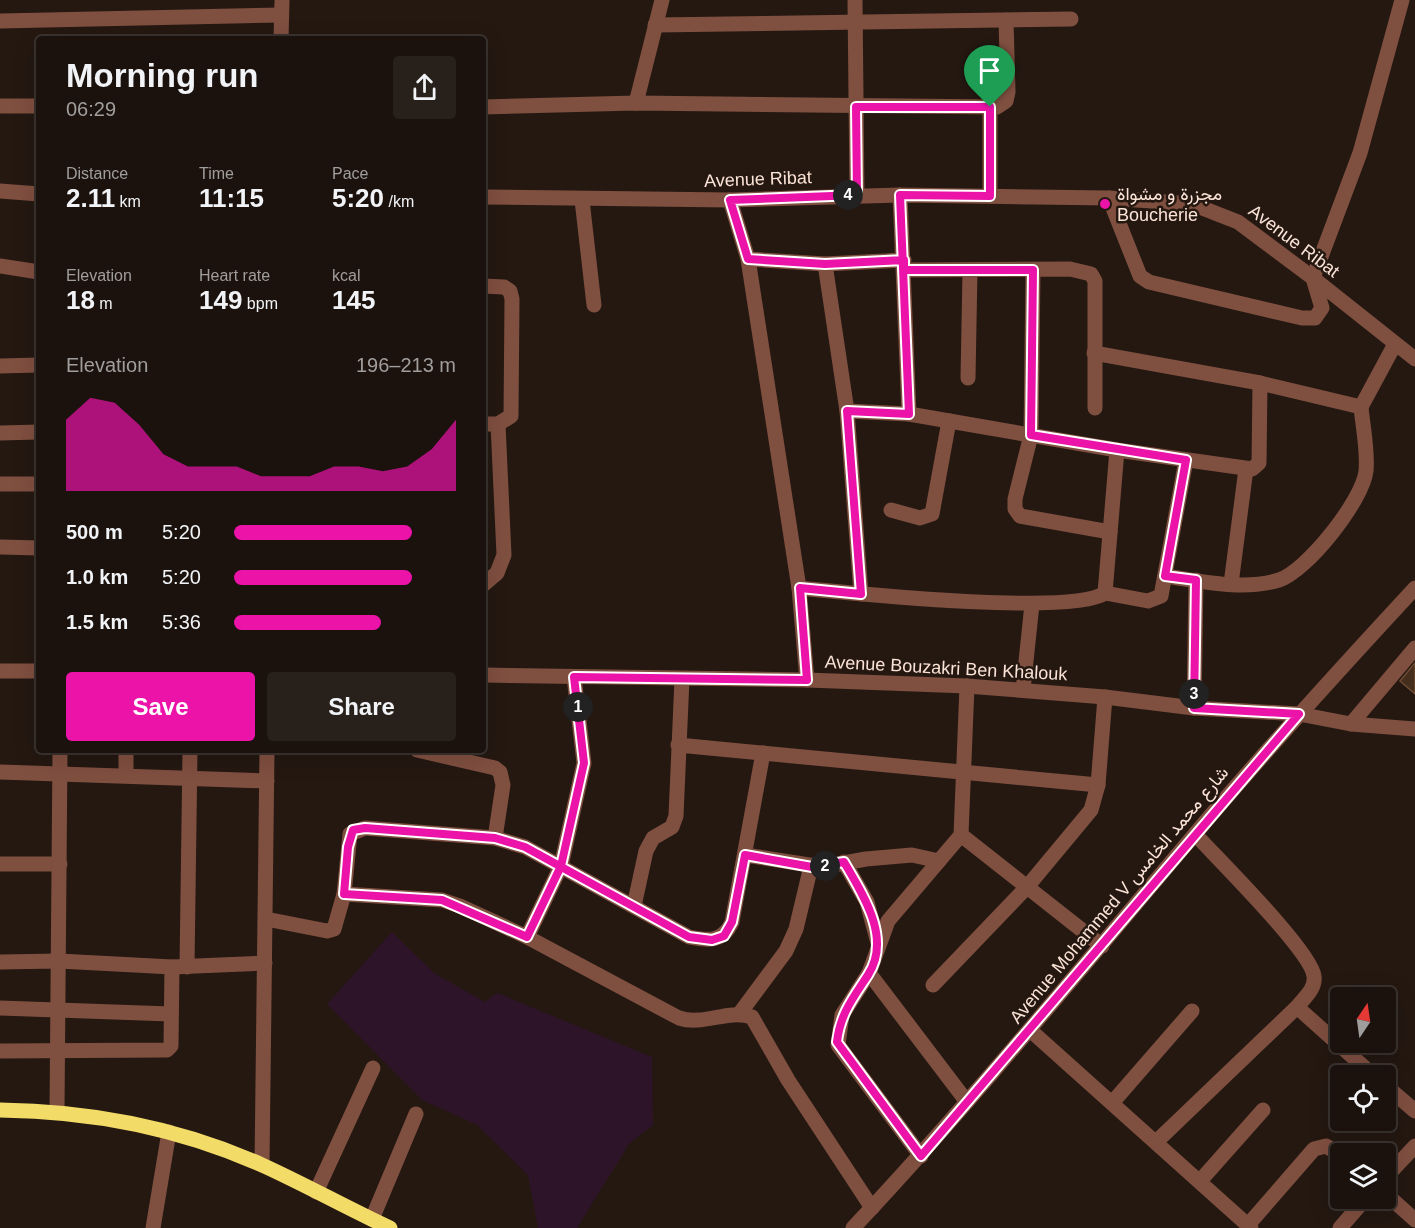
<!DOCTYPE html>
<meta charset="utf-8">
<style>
:root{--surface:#1b120d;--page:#28201b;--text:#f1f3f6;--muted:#a09e9d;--line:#39322e;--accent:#ec13a9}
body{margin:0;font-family:Arial,Vazirmatn,sans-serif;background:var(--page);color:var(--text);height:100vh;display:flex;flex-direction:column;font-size:22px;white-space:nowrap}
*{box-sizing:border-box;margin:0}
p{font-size:20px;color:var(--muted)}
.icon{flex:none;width:33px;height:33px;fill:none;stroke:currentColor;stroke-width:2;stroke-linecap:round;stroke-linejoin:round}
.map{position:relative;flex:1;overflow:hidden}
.sheet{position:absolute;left:36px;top:36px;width:450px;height:717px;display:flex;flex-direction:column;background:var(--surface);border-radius:6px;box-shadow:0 6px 24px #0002,0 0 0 2px var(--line)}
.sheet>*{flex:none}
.needle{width:39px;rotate:13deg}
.controls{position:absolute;left:1330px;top:987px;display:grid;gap:12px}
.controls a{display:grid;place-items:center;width:66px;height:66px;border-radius:6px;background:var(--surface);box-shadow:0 6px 24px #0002,0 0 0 2px var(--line);font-size:30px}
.pin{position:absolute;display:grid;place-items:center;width:51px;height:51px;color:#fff;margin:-62px -26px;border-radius:50% 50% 50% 0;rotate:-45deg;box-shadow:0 0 6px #0007}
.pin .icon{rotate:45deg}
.km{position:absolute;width:30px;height:30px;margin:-15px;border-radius:50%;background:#222;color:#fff;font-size:16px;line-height:30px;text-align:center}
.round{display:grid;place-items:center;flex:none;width:63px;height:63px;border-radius:6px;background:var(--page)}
.summary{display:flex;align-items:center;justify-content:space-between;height:102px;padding:0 30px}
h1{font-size:33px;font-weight:800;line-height:45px}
.stats{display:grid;grid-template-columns:repeat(3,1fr);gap:9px;height:102px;padding:6px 30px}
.stats div{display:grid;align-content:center}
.stats b{font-size:26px;font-weight:800}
.stats small{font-size:16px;font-weight:400}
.stats p{font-size:16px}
.chart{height:168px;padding:12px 30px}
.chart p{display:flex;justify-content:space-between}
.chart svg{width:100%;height:108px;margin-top:6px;fill:var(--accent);opacity:.7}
.button{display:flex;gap:12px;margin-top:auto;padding:12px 30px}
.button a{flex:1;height:69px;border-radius:6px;background:var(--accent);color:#fff;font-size:24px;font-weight:800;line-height:69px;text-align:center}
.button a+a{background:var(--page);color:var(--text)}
ul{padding:0 30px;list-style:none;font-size:20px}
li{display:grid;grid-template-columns:96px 72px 1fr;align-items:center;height:45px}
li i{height:15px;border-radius:8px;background:var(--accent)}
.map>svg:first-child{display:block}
.green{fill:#2e1429}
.building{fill:#442e1e;stroke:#6e4a32;stroke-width:1.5;filter:url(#shadow)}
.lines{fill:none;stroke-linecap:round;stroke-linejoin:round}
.minor{stroke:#7f4f40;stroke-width:15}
.major{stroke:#f3db67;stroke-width:15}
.route-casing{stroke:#fff;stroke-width:12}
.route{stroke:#ec13a9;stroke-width:8}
.poi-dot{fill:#ec13a9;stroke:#241811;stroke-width:2}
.labels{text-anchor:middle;stroke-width:5;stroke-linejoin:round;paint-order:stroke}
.street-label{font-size:18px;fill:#fce3d7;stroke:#241811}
.poi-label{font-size:18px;fill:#fce3d7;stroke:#241811;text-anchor:start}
</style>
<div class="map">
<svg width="1415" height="1228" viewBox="0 0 1415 1228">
<defs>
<filter id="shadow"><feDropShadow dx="5.5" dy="5.5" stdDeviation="0" flood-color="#0009"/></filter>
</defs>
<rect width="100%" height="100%" fill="#241811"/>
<polygon class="green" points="392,932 434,973 485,1002 497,993 652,1057 653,1125 629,1144 577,1228 538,1228 528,1175 477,1125 422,1100 327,1004"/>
<polygon class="building" points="1415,663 1415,694 1400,681"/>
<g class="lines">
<g class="minor">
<polyline points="855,0 857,195"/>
<polyline points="0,21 281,15"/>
<polyline points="655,25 1071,19"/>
<polyline points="281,39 282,0"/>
<polyline points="636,103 662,0"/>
<polyline points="0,106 39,106"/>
<polyline points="483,107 636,103 997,107 1006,101 1008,92 1006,20"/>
<polyline points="0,191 39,194"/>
<polyline points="900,195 909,414 1117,450 1252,469 1259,463 1260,383 1361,407 1395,344"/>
<polyline points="990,196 990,107"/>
<polyline points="483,197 730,200 900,195 1109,198 1192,204 1238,222 1313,278 1415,359"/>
<polyline points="1109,198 1140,276 1149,282 1302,318 1315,318 1322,308 1313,278 1360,153 1402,0"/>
<polyline points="582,200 594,305"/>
<polyline points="730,200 748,259 799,588 807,680"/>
<polyline points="748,259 825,264 904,260"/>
<polyline points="825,264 847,411 861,594"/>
<polyline points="0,266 39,272"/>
<polyline points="905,270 1070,269 1091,274 1095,281 1095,408"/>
<polyline points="1033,270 1031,435 1015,499 1015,509 1020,516 1110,532"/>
<polyline points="483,286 504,287 510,291 512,299 511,416 498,424 483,424"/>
<polyline points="1094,353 1260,383"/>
<polyline points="0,366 39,365"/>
<polyline points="968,378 970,270"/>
<polyline points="847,411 909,414"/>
<polyline points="0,433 39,432"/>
<polyline points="0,484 39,484"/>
<polyline points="891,510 920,518 932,514 949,421"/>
<polyline points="0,547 39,548"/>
<path d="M1165 576C1201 581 1243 591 1279 580 1307 571 1363 500 1366 471 1368 451 1363 428 1361 407"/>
<polyline points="1231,584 1246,469"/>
<polyline points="483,585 497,573 504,555 498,424"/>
<path d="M799 588C851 593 1071 616 1105 593L1117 450"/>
<polyline points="1105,593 1148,601 1161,596 1186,460"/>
<polyline points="0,671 39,671"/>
<polyline points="483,675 807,680 967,686 1105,697 1194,708 1299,714 1351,724 1415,729"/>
<polyline points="1023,690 1032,604"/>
<polyline points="1194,708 1196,580"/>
<polyline points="1351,724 1415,648"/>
<polyline points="678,745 1098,785"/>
<polyline points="126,750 126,775"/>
<polyline points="417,750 495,768 500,772 503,785 495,838"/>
<polyline points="0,772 267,781"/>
<polyline points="961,835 1102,946"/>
<polyline points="745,855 822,867 866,859 912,855 939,861"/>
<polyline points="844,862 867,902 878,943"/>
<polyline points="0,864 60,864"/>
<path d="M344 894 442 900 460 906 527 937 679 1018C704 1026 727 1009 752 1017L788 1080 872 1208"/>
<polyline points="634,906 646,851 653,838 672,827 676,816 682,679"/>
<path d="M266 919 327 931 334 929 344 894 350 834 365 828 495 838 525 847 689 937C709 941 723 942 732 922L763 753"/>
<polyline points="527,937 561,866 584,763 574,677"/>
<polyline points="0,962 59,961 172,967 265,963"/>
<polyline points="187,967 190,750"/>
<polyline points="869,973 967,1102"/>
<polyline points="933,985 1027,887 1091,810 1098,785 1105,697"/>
<polyline points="1297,1007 1374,1076"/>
<polyline points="0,1008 171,1014"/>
<polyline points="740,1013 786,951 796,929 811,866"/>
<polyline points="1030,1030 1251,1228"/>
<polyline points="0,1051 167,1050 171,1046 172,967"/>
<polyline points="1386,1086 1415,1111"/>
<polyline points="1112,1103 1192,1011"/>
<polyline points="57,1111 60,750"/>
<path d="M1156 1142 1297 1007C1304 998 1316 989 1314 976 1311 951 1217 858 1195 834"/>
<polyline points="921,1156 838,1045 842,1015 869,973 888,921 961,835 967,686"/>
<polyline points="262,1165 267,750"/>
<polyline points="1386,1177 1415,1146"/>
<polyline points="1200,1181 1263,1110"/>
<polyline points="316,1192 373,1068"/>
<polyline points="1386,1194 1415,1220"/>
<polyline points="372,1219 416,1114"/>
<polyline points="1248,1225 1314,1149 1326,1146 1341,1155"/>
<polyline points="153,1228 169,1132"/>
<path d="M853 1228C972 1101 1082 967 1195 834 1266 750 1340 669 1415 588"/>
<polyline points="1340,1228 1366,1198"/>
</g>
<path class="major" d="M0 1110C91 1111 179 1128 262 1165 306 1185 347 1208 390 1228"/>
</g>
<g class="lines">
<g class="route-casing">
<path id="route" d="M990 107V196L900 195 909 414 847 411 861 594 800 588 807 680 574 677 584 763 561 866 527 937 442 900 344 894 348 847 353 830 365 828 495 838 525 847 689 937 712 940 724 936 732 922 745 855 812 867 844 862C863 895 892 938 868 975 853 998 840 1014 837 1042L921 1156 1299 714 1194 708 1196 580 1165 576 1186 460 1031 435 1033 270H904V260L825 264 748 259 730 200 857 195 856 107H990"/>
</g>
<use href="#route" class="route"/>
</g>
<circle class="poi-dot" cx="1105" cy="204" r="6"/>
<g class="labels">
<g class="street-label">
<text transform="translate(758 179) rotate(-2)" y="6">Avenue Ribat</text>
<text transform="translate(1294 241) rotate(37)" y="6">Avenue Ribat</text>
<text transform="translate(946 668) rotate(3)" y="6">Avenue Bouzakri Ben Khalouk</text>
<text transform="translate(1119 895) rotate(-50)" y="6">Avenue Mohammed V شارع محمد الخامس</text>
</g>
<g class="poi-label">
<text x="1117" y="200">مجزرة و مشواة<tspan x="1117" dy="21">Boucherie</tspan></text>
</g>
</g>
</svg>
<div class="controls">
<a><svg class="needle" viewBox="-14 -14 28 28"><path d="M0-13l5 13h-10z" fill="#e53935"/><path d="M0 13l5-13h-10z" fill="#a09e9d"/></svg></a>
<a><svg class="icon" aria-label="locate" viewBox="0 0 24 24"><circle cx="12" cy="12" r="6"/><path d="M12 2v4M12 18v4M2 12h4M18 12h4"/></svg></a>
<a><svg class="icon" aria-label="layers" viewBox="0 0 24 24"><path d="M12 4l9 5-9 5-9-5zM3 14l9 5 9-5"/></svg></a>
</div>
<div class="pin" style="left:990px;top:107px;background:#1e9e55"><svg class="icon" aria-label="arrive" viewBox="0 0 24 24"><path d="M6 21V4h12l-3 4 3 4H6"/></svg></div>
<b class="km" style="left:578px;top:707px">1</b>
<b class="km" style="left:825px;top:866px">2</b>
<b class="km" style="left:1194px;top:694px">3</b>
<b class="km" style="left:848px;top:195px">4</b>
<section class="sheet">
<div class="summary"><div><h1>Morning run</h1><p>06:29</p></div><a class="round"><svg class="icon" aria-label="share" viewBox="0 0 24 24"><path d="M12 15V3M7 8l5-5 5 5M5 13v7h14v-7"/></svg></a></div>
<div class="stats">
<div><p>Distance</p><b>2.11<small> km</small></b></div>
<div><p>Time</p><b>11:15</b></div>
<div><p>Pace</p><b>5:20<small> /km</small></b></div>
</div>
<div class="stats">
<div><p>Elevation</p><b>18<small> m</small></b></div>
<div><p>Heart rate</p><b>149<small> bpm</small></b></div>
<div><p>kcal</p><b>145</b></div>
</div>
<div class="chart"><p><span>Elevation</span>196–213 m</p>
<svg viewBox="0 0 160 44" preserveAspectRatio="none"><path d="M0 44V15L10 6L20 8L30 17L40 29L50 34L60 34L70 34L80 38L90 38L100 38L110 34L120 34L130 36L140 34L150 27L160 15V44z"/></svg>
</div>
<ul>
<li><b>500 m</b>5:20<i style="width:80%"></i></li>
<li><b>1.0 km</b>5:20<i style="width:80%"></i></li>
<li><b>1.5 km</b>5:36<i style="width:66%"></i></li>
</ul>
<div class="button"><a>Save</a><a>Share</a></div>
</section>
</div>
